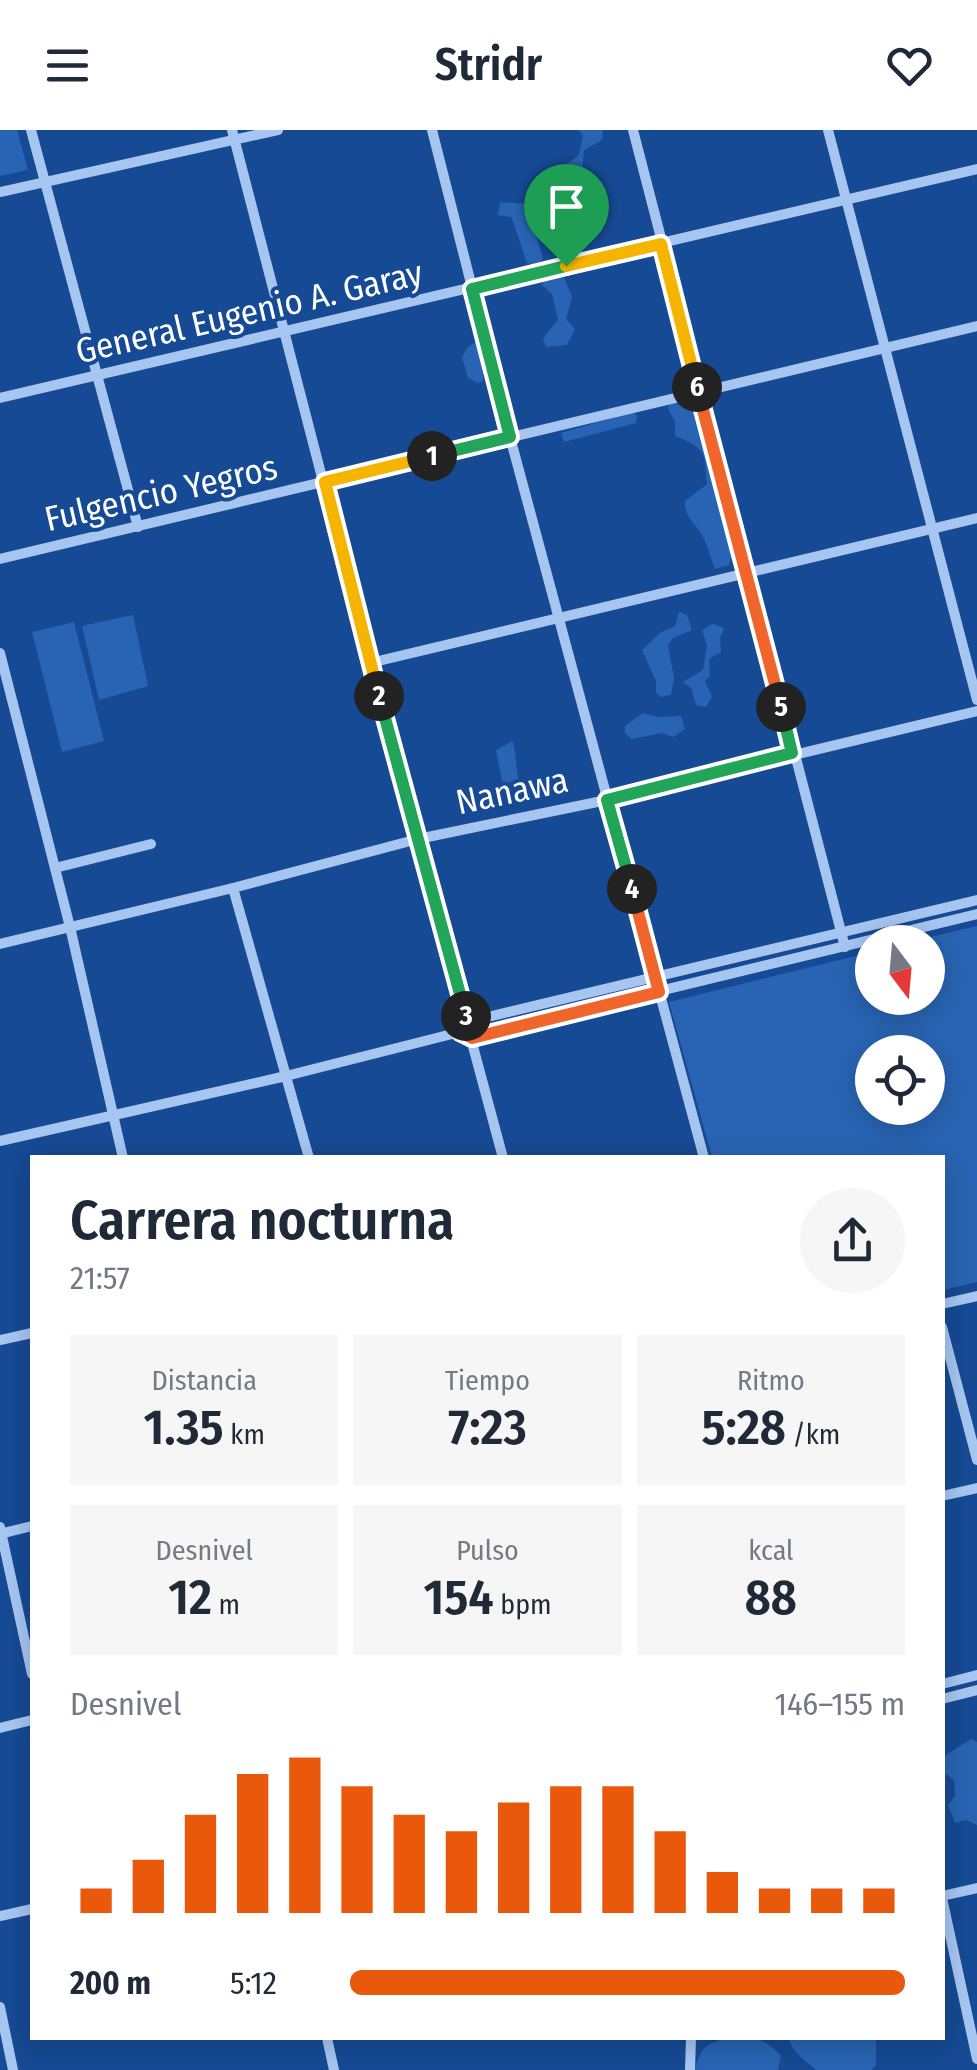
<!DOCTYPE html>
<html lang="es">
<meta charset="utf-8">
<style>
:root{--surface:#fff;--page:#f6f6f7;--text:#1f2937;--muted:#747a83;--accent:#ea580c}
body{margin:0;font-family:"Fira Sans Condensed",sans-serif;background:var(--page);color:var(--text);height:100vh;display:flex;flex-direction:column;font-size:38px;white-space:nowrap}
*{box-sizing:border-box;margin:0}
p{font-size:32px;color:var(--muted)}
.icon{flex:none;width:55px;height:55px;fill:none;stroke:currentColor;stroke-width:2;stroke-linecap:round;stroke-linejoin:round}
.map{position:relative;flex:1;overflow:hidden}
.panel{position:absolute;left:30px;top:1025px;width:915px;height:885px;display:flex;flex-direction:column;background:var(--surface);border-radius:0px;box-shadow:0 5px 25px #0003}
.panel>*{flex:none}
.needle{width:65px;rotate:164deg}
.fabs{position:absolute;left:855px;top:795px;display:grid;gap:20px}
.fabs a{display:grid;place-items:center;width:90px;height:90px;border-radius:50%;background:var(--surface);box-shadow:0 5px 25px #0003;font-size:50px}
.pin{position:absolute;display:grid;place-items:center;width:85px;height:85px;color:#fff;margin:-102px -42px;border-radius:50% 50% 50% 0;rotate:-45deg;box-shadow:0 0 10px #0007}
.pin .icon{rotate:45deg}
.km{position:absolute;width:50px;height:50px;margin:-25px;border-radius:50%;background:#222;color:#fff;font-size:28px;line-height:50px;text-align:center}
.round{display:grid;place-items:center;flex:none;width:105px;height:105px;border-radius:52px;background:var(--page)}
.head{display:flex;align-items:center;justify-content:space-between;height:170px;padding:0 40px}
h1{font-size:55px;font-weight:600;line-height:75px}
.stats{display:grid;grid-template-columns:repeat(3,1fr);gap:15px;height:170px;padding:10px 40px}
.stats div{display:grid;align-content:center;border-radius:0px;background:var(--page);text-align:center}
.stats b{font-size:50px;font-weight:600}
.stats small{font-size:28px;font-weight:400}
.stats p{font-size:28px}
.chart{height:280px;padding:20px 40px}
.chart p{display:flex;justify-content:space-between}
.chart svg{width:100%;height:180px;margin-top:10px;stroke:var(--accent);stroke-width:6}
ul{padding:0 40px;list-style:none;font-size:32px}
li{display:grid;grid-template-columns:160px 120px 1fr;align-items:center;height:75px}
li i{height:25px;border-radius:12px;background:var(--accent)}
header{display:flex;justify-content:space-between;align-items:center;height:130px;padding:0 40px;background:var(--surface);font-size:45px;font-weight:600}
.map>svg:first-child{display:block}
.green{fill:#2864b3;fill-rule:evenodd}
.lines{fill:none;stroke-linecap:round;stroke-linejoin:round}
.street{stroke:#a6c6f1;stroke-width:10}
.split-1-casing{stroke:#fff;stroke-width:20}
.split-2-casing{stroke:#fff;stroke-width:20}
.split-3-casing{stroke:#fff;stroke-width:20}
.split-4-casing{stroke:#fff;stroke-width:20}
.split-5-casing{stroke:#fff;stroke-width:20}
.split-6-casing{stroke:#fff;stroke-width:20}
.split-7-casing{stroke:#fff;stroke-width:20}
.split-1{stroke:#22a559;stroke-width:12}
.split-2{stroke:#f5b400;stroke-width:12}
.split-3{stroke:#22a559;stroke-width:12}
.split-4{stroke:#f0652b;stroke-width:12}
.split-5{stroke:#22a559;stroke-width:12}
.split-6{stroke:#f0652b;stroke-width:12}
.split-7{stroke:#f5b400;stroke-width:12}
.labels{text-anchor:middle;stroke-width:8;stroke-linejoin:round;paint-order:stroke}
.street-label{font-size:35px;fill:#fff;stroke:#164a94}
</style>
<header><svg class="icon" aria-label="menu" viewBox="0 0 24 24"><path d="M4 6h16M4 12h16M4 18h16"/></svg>Stridr<svg class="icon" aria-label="heart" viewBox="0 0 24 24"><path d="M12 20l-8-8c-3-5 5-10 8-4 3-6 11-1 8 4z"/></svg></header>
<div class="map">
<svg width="977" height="1940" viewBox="0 0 977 1940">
<rect width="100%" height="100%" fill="#164a94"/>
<g class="green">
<polygon points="0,0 17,0 28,40 0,46"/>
<polygon points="578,0 603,0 602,10 584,20 582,39 560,62 563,85 558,93 535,100 543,129 536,135 527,133 513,91 511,87 498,85 500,72 544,75 549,67 545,55 567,41 568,33 579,25 583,5"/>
<polygon points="562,143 572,167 566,189 575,199 567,215 546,217 543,208 558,190 552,164 542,155 543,150"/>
<polygon points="477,211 483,216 483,251 478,253 468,248 462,227 468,217"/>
<path d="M670 271 697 282 701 299 711 316 731 427 729 435 715 439C711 429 708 417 703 407 696 392 684 389 685 371L707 354C704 321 707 319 675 306V292L668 278Z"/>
<polygon points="633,282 637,286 636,293 564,312 561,303"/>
<polygon points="679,482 687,485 692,500 673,508 668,515 674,548 671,565 661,567 656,563 656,551 642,520 660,503 675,496"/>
<polygon points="133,485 148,556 99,570 82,496"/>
<polygon points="74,492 104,611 62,622 32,502"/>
<polygon points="713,494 724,498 720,508 721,522 709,529 710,546 705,551 712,567 706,577 696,575 691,558 683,552 703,540 707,516 702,500"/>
<polygon points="643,583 659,587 681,586 685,599 673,607 662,603 632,609 625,603 625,596"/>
<path d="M513 611C518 631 514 652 527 669L520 676 502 651 496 620Z"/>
<path d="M977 796V1152L943 1160 942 1028 712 1027 669 872 872 822V868H928V812H909ZM872 922H928V978H872Z"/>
<polygon points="971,1609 977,1612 977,1695 966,1690 955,1693 948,1675 955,1666 954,1650 943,1642 943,1627"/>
<path d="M729 1908C754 1908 764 1907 781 1926L778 1940H695C700 1917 707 1913 729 1908Z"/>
<path d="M789 1908H876V1935L871 1940H816C806 1931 791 1921 789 1908Z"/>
</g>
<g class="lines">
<g class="street">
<polyline points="31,0 138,397"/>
<polyline points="232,0 370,533 503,1028"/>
<polyline points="432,0 510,307 704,1028"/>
<polyline points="633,0 845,817"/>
<polyline points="828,0 977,570"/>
<polyline points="0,62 278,0"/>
<polyline points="0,268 977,39"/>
<polyline points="0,429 977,196"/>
<polyline points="0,523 70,797 123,1028"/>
<polyline points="370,533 977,388"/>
<polyline points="55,738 151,714"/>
<polyline points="233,758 309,1028"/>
<polyline points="0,814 233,758 418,709 607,670 977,581"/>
<polyline points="470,907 977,784"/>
<polyline points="0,1011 286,946 460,902 467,892 977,770"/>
<polyline points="942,1174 977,1166"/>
<polyline points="942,1197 977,1330"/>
<polyline points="0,1210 32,1203"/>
<polyline points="942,1366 977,1358"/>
<polyline points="0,1397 32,1544"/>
<polyline points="0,1404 32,1396"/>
<polyline points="942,1554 977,1545"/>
<polyline points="942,1569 977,1560"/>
<polyline points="0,1598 32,1590"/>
<polyline points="942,1766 977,1758"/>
<polyline points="942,1768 977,1929"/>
<polyline points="0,1786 32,1779"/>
<polyline points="0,1877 13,1940"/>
<polyline points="327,1908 334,1940"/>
<polyline points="690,1940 691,1908"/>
</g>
</g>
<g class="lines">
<g class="split-1-casing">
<polyline id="split-1" points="432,326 510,307 472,159 566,136"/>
</g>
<g class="split-2-casing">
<polyline id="split-2" points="379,566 325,352 432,326"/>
</g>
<g class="split-3-casing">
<polyline id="split-3" points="379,566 466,886"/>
</g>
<g class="split-4-casing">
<polyline id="split-4" points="466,886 467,892 460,902 472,908 659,862 632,759"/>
</g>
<g class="split-5-casing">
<polyline id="split-5" points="632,759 607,670 792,623 781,577"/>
</g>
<g class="split-6-casing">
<polyline id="split-6" points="697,257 781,577"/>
</g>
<g class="split-7-casing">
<polyline id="split-7" points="566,136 661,114 697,257"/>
</g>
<use href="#split-1" class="split-1"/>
<use href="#split-2" class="split-2"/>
<use href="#split-3" class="split-3"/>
<use href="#split-4" class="split-4"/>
<use href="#split-5" class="split-5"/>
<use href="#split-6" class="split-6"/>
<use href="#split-7" class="split-7"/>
</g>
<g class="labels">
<g class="street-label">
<text transform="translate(249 182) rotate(-13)" y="12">General Eugenio A. Garay</text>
<text transform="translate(161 363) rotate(-13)" y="12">Fulgencio Yegros</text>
<text transform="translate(512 661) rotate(-12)" y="12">Nanawa</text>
</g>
</g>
</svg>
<div class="fabs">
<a><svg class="needle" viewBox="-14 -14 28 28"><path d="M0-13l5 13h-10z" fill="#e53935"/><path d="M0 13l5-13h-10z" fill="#747a83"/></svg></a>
<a><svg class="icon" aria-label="locate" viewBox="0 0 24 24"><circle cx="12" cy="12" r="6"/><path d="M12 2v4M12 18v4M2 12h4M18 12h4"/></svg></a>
</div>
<div class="pin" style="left:566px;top:136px;background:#1e9e55"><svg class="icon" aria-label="arrive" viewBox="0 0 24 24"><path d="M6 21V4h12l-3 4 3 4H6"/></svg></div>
<b class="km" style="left:432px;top:326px">1</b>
<b class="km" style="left:379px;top:566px">2</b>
<b class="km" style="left:466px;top:886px">3</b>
<b class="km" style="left:632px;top:759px">4</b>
<b class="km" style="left:781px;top:577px">5</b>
<b class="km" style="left:697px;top:257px">6</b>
<section class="panel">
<div class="head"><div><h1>Carrera nocturna</h1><p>21:57</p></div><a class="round"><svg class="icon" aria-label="share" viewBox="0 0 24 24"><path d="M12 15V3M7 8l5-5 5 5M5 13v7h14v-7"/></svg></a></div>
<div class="stats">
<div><p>Distancia</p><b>1.35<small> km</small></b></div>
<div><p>Tiempo</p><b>7:23</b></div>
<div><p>Ritmo</p><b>5:28<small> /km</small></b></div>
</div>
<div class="stats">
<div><p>Desnivel</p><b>12<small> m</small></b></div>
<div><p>Pulso</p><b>154<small> bpm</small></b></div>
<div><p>kcal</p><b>88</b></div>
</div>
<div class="chart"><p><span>Desnivel</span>146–155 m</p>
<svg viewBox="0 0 160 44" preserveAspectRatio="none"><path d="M5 44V38M15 44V31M25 44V20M35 44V10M45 44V6M55 44V13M65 44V20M75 44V24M85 44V17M95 44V13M105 44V13M115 44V24M125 44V34M135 44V38M145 44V38M155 44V38"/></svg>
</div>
<ul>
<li><b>200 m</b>5:12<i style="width:100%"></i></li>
</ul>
</section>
</div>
